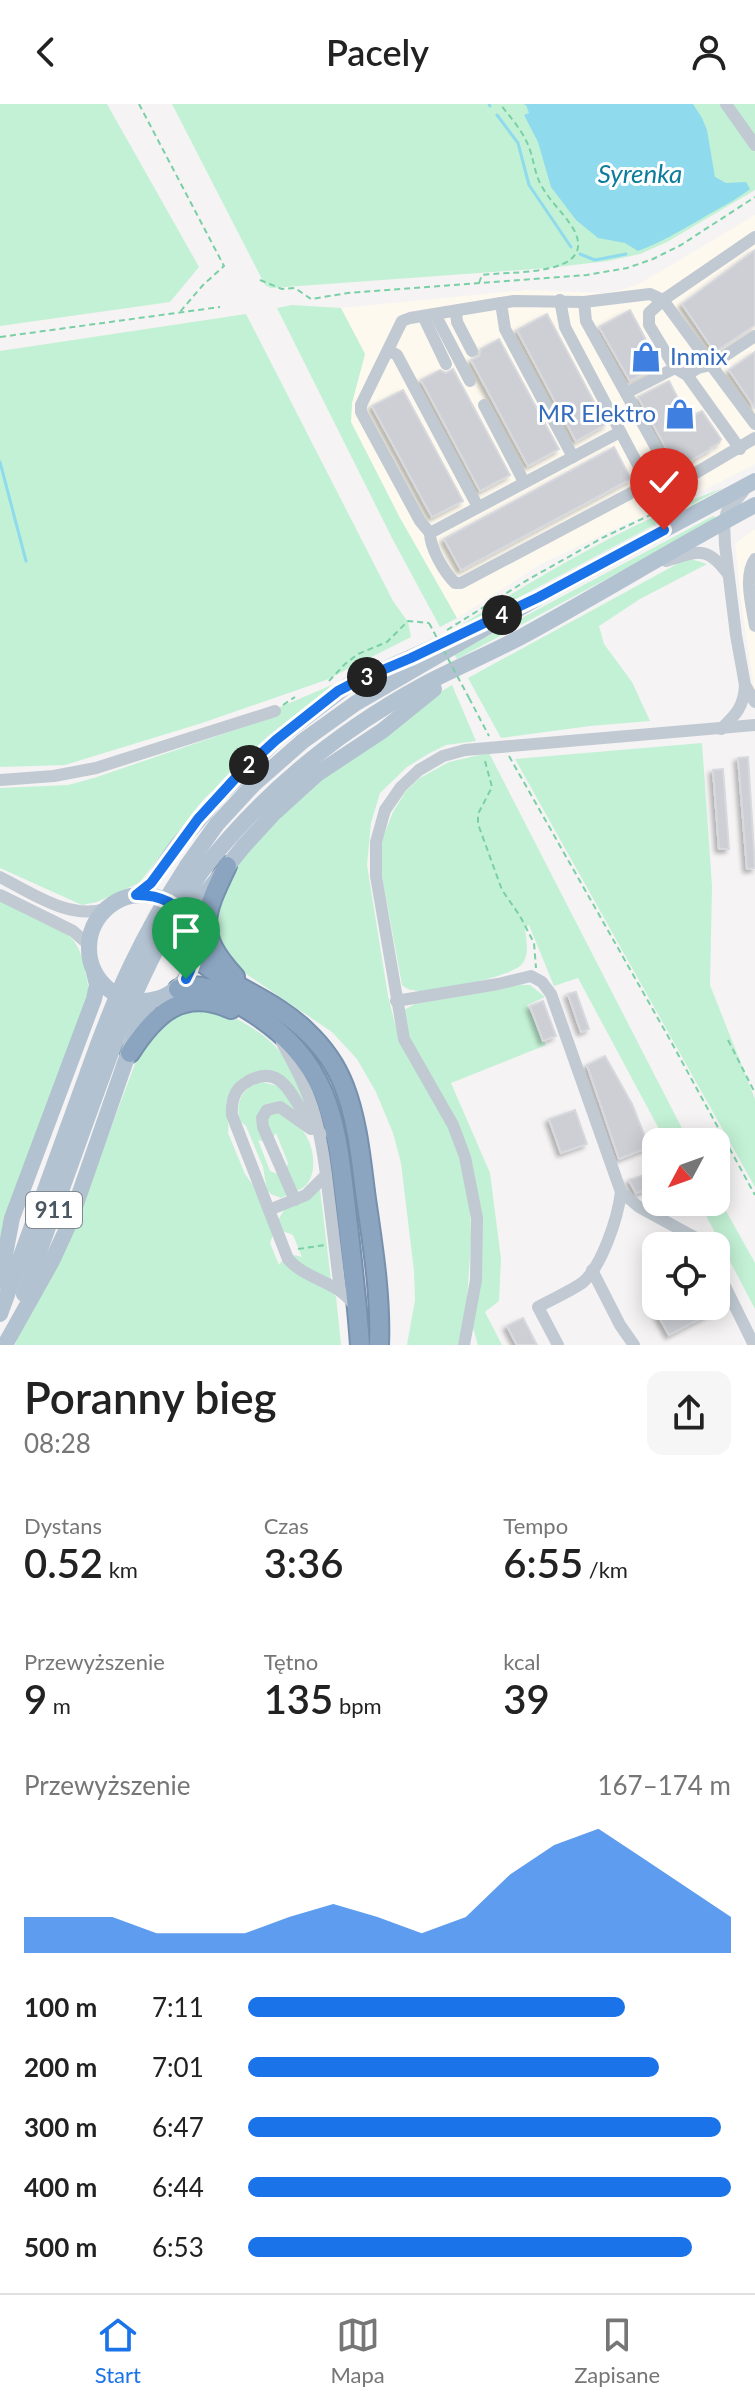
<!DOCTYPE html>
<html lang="pl">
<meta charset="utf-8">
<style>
:root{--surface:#fff;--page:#f6f6f6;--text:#222;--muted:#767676;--line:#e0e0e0;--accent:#1a73e8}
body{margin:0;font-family:Lato,sans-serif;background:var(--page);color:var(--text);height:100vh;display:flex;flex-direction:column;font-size:30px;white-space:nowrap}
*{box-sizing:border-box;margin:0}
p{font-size:26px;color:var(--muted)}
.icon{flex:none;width:44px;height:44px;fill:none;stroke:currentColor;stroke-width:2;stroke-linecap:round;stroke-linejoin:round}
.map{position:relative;height:1241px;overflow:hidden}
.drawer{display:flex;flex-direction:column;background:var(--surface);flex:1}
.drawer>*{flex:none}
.needle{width:52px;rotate:229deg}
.fabs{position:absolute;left:642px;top:1024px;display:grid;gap:16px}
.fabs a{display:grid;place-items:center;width:88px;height:88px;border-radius:16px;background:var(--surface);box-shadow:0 4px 20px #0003;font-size:40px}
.pin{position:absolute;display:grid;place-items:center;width:68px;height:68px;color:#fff;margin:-82px -34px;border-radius:50% 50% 50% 0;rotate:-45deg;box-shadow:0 0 8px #0007}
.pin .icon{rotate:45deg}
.km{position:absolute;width:40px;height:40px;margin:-20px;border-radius:50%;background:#222;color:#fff;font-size:22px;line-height:40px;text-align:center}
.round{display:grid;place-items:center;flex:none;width:84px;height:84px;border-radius:16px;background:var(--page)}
.summary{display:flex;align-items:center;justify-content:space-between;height:136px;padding:0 24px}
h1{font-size:44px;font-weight:600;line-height:60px}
.figures{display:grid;grid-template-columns:repeat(3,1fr);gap:12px;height:136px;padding:8px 24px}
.figures div{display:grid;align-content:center}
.figures b{font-size:40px;font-weight:600}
.figures small{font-size:22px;font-weight:400}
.figures p{font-size:22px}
.chart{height:224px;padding:16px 24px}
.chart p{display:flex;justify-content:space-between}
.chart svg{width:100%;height:144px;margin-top:8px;fill:var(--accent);opacity:.7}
ul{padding:0 24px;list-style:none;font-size:26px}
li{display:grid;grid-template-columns:128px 96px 1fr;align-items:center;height:60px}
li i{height:20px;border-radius:10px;background:var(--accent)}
header{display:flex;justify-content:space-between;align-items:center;height:104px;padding:0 24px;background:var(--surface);font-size:36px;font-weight:600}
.tab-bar{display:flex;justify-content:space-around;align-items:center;height:112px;border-top:2px solid var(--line);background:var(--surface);font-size:22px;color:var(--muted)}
.tab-bar a{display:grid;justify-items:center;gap:4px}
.tab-bar .selected{color:var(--accent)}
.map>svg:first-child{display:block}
.commercial{fill:#fdf9ef}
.green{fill:#c3f1d5}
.water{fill:#90daee}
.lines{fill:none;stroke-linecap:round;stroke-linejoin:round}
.stream{stroke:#90daee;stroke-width:3}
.building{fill:#cdcfd5;stroke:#d7d9de;stroke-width:2;filter:url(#shadow)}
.highway-casing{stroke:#7690ad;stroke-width:22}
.path{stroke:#7ad0a6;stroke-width:2;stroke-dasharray:6 4;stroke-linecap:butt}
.minor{stroke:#c1cad2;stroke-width:12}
.major{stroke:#b3c2d1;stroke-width:16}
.highway{stroke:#8ba5c1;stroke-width:18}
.path-bridge{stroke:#7ad0a6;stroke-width:2;stroke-dasharray:6 4;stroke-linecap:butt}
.major-bridge{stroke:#b3c2d1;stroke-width:16}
.route-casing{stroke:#fff;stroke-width:16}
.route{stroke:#1a73e8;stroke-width:10}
.labels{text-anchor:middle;stroke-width:6;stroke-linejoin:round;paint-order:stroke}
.shield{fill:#fff;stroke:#808990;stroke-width:2}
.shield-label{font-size:22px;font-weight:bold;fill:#4a5661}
.shop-label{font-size:24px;fill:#366cbe;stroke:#fff;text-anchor:start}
.water-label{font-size:26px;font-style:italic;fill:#0c7c9b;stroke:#fff}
</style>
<header><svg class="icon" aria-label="back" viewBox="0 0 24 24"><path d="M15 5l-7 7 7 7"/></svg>Pacely<svg class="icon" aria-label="person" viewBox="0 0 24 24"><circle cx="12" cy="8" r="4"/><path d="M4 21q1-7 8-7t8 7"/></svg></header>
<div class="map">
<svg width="755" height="1241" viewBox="0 0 755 1241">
<defs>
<filter id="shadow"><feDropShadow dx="-3.5" dy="3.5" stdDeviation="2" flood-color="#0004"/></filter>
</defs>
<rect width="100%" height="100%" fill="#f5f3f3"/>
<g class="commercial">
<polygon points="755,111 755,360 713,382 612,426 541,460 457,514 400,414 351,318 352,299 365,250 341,204 526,186 605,189 625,185 641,179"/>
<polygon points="755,425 755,590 741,498 735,439"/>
</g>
<g class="green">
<polygon points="0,0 107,0 199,163 170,198 0,222"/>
<polygon points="172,0 755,0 755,86 667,138 640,150 608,157 548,164 271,184 265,181"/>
<polygon points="292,201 341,204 365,250 352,299 351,318 400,414 457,514 440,523 392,434 277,204"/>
<polygon points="246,210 393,497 408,518 411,533 326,576 202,619 65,661 0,663 0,247"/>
<path d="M723 384 445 533 444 532C534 475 623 421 723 384Z"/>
<polygon points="713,412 716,413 713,418 457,555 454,550"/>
<polygon points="688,454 707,460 640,495 599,522 604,540 632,578 650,617 590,622 501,634 468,574"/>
<polygon points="358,570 323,589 246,654 203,696 139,779 97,798 82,801 0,764 0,684 68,681 94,674 276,612 280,603"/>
<path d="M452 581 476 637 446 641 428 650 407 663 380 689 371 719 367 761 388 892 396 924 447 1019 459 1053 470 1098 471 1136 467 1196 458 1241H407L415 1196 414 1167 401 1059 393 1029 376 988 357 955 332 928 227 857 212 815C219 799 225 779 235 764 287 693 365 643 435 591Z"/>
<polygon points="702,639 712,782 710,881 755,995 755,1083 515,655"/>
<path d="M489 649 689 1038H666L578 874 554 882 529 821 525 824C526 836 530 850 522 860 514 872 435 888 419 887 412 886 407 886 402 881L381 766 382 736 393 708 406 687 420 674 449 658Z"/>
<path d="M0 796C17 804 63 823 74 837 83 849 86 871 89 886L0 1150Z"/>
<polygon points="518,881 530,881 545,893 527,901 546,941 451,979 490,1069 501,1155 499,1197 485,1208 502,1241 478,1241 473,1224 473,1069 408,936 404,906 415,900"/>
<path d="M213 903C241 917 271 930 287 958 296 972 301 989 308 1004L268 966C247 967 228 980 226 1002 225 1012 230 1019 228 1029L245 1070 257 1087 274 1129 270 1139 279 1161 284 1154 330 1185 336 1193 341 1241H15L25 1212 96 1063 143 939 177 909Z"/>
<path d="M262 978 282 983 304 1016 277 998 268 1000 266 1038 258 1036 270 1067 280 1071 287 1091 281 1094 271 1090 267 1086 263 1063 246 1022 240 1017C235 998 242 983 262 978Z"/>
<path d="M280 1007C288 1014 300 1021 305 1030 316 1046 319 1081 296 1087L285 1068 288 1059 276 1029 272 1036 266 1022 268 1011Z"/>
<polygon points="320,1085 331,1177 298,1160 290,1150 302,1153 293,1131 280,1126 278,1116 284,1106"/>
<polygon points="716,1089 755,1159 755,1205 699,1098 716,1098"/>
</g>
<path class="water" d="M523 0H693L702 14 707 26 715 73 726 79 746 78 750 85C735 97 717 105 701 115 680 127 660 139 638 147L625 139 598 134 576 116 551 83 538 38 524 11 529 9 526 1Z"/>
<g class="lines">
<g class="stream">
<polyline points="489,0 490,2"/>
<polyline points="497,11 518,39 529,81 571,143"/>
<polyline points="580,150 595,156 626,150"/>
<polyline points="0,358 26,457"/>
</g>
</g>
<g class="building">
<polygon points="755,146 755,221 715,248 682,200"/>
<polygon points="630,206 660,262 630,277 599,223"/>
<polygon points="547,210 606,320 576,337 517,226"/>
<polygon points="499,235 559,345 528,362 471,256 479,252 481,245"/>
<polygon points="755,248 755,304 729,266"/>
<polygon points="453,265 510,371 480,387 421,276 440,266 446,269"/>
<polygon points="669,277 688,314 702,307 721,335 719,339 710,344 711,345 677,364 638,293"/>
<polygon points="403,286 463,397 432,413 372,302"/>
<polygon points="614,343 631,375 461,466 444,435"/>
<polygon points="748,653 755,764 747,765 738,654"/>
<polygon points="723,665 729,745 719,745 713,666"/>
<polygon points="576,888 589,925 581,928 568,890"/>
<polygon points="543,897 556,932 543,937 530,902"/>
<polygon points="605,952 632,1000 649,1043 619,1055 587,961"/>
<polygon points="575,1006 587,1040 561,1049 549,1015"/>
<polygon points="644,1071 648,1085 636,1089 629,1076"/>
<polygon points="716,1185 724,1202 669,1231 653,1202 716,1202"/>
<polygon points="523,1214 537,1241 517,1241 507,1222"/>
</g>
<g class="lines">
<g class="highway-casing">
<g id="highway">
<path d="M227 762C203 812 195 829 235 873"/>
<path d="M195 852C228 883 274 895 306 927 322 942 336 961 344 982 358 1018 361 1058 366 1095 373 1143 381 1193 379 1241"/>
<path d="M178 885C203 876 223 890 245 904 333 957 336 1019 347 1113 352 1156 357 1198 360 1241"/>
<path d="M130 949C155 910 183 883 231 905"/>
</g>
</g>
<g class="path">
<polyline points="139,0 224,162 203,181 179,209"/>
<polyline points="260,176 282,185 295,184 311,195 348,189 587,171 627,164 653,155 681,141 755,93"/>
<path d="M479 179 482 171C505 167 599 174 574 126 565 110 550 98 541 81 535 70 534 58 530 46 524 28 511 14 500 0"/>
<polyline points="0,233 220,203"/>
<polyline points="447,526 529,475 604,433 680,397"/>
<polyline points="329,577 345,560 358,550 387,538 408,517 429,519"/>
<polyline points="469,594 489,632"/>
<polyline points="283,601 295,593"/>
<polyline points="509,652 669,934 755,1091"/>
<polyline points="485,657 492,683 478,710 478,720 502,786 520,812 534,839 536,864"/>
<polyline points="728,936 755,989"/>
<polyline points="298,1145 325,1141"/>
</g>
<g class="minor">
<polyline points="726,0 755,41"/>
<polyline points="755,133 663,196 650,190 584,198 586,217 674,376 682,377 755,334"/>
<path d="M560 196 565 223 648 380 461 479H455C444 468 430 444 430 429L620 328"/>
<polyline points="456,207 457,218 472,247"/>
<polyline points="437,210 438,216 470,277"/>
<polyline points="423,212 446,260"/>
<polyline points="755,232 711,261 755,320"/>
<polyline points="388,246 397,251 478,403"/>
<polyline points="687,271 740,345"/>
<polyline points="626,289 675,264 649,221 649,209 663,196 711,261 698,264 687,271 675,264"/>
<polyline points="484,301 524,378"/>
<polyline points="573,353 505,225 501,199 514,197 584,198"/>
<polyline points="743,388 727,407 724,418 725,441 736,531 745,581 755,598"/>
<polyline points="430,429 420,417 361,308 361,301 402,217 410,214 501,199"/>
<path d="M755 455C743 472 752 503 755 522"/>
<path d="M666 457C697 448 706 440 728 470"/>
<path d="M721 625C736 611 744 602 745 581"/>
<polyline points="0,676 54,672 96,664 275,607"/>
<path d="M0 773C32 789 69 816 105 805"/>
<polyline points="0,791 73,827 89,841"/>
<polyline points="396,897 498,880 531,872 542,878 551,890 621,1088 639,1103 696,1134 702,1142"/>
<path d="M321 1030C317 1025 312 1021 308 1016 292 994 282 957 247 978 234 985 231 997 232 1011L288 1155C307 1177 340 1177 355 1203"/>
<polyline points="326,1071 340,1186"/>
<polyline points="295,1096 263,1023 262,1014 267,1006 280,1003 311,1025"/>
<path d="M269 1106 306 1091 326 1071C319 1016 310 987 282 939"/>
<polyline points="716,1164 754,1241"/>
<polyline points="592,1166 620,1221 634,1241"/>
<polyline points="464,1241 476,1176 477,1114 465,1053 453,1021 404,935 376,772 376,738 385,706 401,683 419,666 443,652 465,646 755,621"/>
<path d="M558 1241 538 1203C552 1195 569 1188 582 1179 602 1163 618 1113 621 1088"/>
</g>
<g class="major">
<polyline points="187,762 217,720 254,680 303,637 356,599 539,493 755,377"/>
<path d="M201 768C262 689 335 629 423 581 455 564 489 550 521 533 600 490 676 443 755 401"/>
<circle cx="142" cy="844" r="53"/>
<polyline points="136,791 151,779 176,743 219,692 276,636 347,582 445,538"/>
<polyline points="192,823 198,801 205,790 243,743 273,710 317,670 382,627 434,585"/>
<polyline points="0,1177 12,1114 94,895 97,881 94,868"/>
<polyline points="24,1190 102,973"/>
<polyline points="0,1210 88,968"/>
<polyline points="6,1239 52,1157 69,1120 142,910 151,897"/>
</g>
<use href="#highway" class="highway"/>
<polyline class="path-bridge" points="429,519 469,594"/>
<g class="major-bridge">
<path d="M88 968C115 891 142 831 187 762"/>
<path d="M102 973C128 899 158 834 201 768"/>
</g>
</g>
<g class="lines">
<g class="route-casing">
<path id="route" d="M186 875C209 833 186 790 136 791L151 779 198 715 241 668 276 636 338 587 359 576 411 554 539 493 664 426"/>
</g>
<use href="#route" class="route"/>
</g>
<defs>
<g id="shop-bare" transform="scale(2.4)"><path d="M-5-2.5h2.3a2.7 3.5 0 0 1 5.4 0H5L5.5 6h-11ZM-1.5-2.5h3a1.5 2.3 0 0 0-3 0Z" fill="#3f7fe0" stroke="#fff" stroke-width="2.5" paint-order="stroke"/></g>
</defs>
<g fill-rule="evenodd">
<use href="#shop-bare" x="646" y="253"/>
<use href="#shop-bare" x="680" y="310"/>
</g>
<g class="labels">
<rect class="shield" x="26" y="1088" width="56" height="36" rx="6"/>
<g class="shield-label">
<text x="54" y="1114">911</text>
</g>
<g class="shop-label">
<text x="670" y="261">Inmix</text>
<text x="656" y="318" text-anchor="end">MR Elektro</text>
</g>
<g class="water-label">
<text x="640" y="79">Syrenka</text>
</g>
</g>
</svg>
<div class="fabs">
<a><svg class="needle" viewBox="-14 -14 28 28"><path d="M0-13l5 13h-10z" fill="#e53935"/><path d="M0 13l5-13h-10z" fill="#767676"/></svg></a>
<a><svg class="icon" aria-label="locate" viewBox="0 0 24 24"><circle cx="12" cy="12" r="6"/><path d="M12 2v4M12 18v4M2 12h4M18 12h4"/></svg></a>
</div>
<div class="pin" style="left:186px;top:875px;background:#1e9e55"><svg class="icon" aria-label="arrive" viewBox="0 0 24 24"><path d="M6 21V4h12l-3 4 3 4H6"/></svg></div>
<div class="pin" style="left:664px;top:426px;background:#d93025"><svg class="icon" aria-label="check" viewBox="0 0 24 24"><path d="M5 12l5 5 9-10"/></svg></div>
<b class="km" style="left:249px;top:661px">2</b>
<b class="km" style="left:367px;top:573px">3</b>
<b class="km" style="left:502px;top:511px">4</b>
</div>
<section class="drawer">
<div class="summary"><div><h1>Poranny bieg</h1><p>08:28</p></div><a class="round"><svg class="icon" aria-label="share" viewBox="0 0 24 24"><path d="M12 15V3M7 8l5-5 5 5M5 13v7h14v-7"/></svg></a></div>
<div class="figures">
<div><p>Dystans</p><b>0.52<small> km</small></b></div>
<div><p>Czas</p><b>3:36</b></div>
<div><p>Tempo</p><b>6:55<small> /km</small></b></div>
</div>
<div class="figures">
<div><p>Przewyższenie</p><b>9<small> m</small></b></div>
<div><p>Tętno</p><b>135<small> bpm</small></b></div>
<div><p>kcal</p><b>39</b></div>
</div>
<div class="chart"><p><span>Przewyższenie</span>167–174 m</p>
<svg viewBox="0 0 160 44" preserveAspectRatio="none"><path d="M0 44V33L10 33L20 33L30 38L40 38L50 38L60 33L70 29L80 33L90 38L100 33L110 20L120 11L130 6L140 15L150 24L160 33V44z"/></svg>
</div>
<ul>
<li><b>100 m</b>7:11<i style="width:78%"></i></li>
<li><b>200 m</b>7:01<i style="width:85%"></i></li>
<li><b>300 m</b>6:47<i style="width:98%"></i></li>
<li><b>400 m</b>6:44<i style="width:100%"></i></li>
<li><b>500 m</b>6:53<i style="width:92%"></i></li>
</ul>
</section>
<nav class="tab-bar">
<a class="selected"><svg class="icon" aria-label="home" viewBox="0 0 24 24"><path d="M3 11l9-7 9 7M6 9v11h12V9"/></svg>Start</a>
<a><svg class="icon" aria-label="map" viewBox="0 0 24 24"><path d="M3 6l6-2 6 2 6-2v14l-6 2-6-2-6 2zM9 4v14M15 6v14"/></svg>Mapa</a>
<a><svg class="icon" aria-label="saved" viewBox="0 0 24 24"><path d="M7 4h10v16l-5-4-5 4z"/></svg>Zapisane</a>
</nav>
